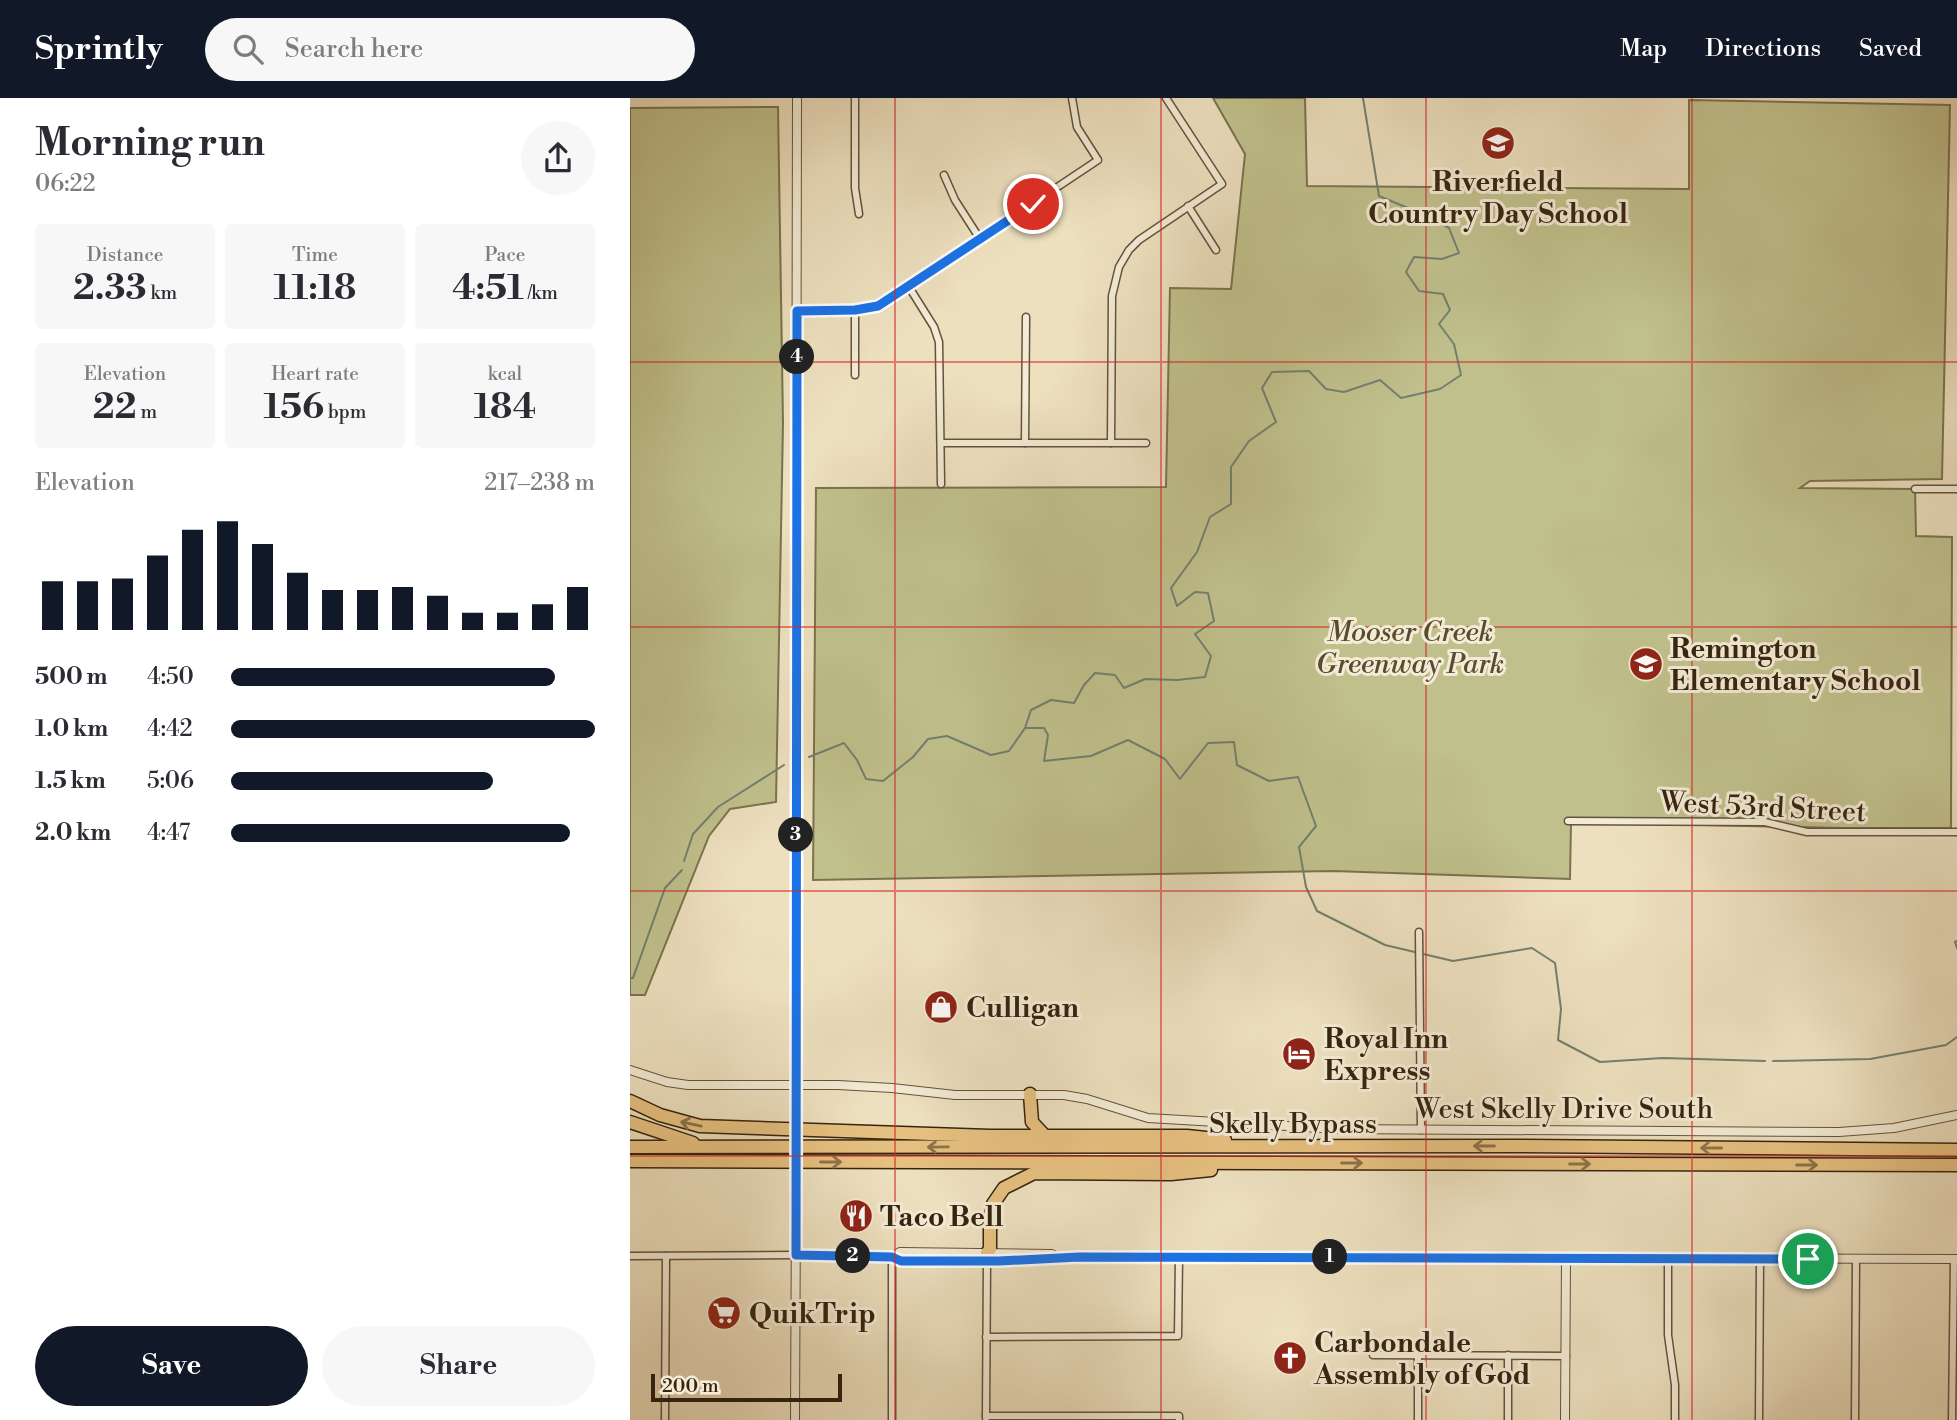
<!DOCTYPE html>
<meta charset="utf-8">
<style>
:root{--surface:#fff;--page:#f7f7f7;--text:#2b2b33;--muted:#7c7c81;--accent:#111827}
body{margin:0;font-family:"Libre Bodoni",serif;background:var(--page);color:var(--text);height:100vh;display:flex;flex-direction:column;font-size:26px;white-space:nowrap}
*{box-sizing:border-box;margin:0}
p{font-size:23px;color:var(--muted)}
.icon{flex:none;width:38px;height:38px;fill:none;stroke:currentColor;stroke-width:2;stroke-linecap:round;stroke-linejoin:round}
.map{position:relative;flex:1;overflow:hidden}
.panel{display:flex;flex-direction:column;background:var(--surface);width:630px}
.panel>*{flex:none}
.scale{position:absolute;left:21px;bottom:18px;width:191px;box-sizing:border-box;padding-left:7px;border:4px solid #36240f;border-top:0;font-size:19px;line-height:24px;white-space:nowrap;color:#36240f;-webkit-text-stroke:5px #f3ebd5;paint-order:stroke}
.pin{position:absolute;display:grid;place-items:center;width:60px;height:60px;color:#fff;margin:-30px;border:4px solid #fff;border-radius:50%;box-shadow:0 2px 7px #0007}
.km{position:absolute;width:35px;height:35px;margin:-18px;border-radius:50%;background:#222;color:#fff;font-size:19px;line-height:35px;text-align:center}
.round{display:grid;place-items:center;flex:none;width:74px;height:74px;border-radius:37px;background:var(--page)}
.headline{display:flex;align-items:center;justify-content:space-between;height:119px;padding:0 35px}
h1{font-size:38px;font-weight:800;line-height:52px}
.metrics{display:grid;grid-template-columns:repeat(3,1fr);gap:10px;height:119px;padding:7px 35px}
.metrics div{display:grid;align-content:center;border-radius:7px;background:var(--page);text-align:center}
.metrics b{font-size:35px;font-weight:800}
.metrics small{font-size:19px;font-weight:400}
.metrics p{font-size:19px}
.chart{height:196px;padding:14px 35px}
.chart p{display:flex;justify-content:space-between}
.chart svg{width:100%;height:126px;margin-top:7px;stroke:var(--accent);stroke-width:6}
.action{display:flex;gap:14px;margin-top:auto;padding:14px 35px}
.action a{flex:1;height:80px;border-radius:42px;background:var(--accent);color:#fff;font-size:28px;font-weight:800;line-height:80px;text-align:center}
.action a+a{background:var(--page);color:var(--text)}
ul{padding:0 35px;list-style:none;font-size:23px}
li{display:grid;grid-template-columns:112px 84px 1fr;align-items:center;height:52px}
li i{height:18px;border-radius:9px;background:var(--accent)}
header{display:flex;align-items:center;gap:42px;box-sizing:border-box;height:98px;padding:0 35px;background:var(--accent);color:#fff}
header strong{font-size:33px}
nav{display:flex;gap:38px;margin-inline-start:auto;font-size:24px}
.search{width:490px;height:63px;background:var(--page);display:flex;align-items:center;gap:18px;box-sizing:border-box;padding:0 24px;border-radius:38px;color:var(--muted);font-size:26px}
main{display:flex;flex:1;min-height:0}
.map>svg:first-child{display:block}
.green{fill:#c0c08c;stroke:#7b724e;stroke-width:2}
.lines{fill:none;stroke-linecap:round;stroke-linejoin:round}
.stream{stroke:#72806e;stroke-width:2}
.minor-casing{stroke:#64533b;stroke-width:9}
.tertiary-casing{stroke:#64533b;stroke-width:10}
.motorway-casing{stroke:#36240f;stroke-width:15}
.minor{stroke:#f3ebd5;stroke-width:6}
.tertiary{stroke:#f3ebd5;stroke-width:8}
.motorway{stroke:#e6c080;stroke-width:12}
.tertiary-bridge-casing{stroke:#64533b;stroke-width:10;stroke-linecap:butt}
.tertiary-bridge{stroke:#f3ebd5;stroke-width:8}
.oneway{stroke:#8e7248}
.route-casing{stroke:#fff;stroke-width:14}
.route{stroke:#1a73e8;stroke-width:9}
.grid{fill:none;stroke:#d62828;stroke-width:2;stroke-opacity:0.55}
.labels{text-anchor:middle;stroke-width:6;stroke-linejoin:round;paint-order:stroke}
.poi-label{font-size:28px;font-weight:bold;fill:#36240f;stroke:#f3ebd5;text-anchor:start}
.park-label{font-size:28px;font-style:italic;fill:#584b2e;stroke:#f3ebd5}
.street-label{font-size:28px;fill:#36240f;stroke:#f3ebd5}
</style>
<header>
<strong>Sprintly</strong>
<div class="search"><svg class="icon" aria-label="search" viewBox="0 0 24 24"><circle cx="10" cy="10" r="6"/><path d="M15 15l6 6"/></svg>Search here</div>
<nav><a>Map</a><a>Directions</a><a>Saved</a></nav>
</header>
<main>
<section class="panel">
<div class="headline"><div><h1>Morning run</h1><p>06:22</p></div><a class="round"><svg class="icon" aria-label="share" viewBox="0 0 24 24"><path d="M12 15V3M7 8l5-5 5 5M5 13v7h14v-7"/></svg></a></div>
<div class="metrics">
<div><p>Distance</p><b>2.33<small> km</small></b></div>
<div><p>Time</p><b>11:18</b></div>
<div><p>Pace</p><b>4:51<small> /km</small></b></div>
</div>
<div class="metrics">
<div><p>Elevation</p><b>22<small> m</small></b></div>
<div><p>Heart rate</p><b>156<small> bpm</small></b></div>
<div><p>kcal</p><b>184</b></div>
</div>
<div class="chart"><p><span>Elevation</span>217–238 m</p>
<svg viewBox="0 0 160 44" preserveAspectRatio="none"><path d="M5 44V27M15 44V27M25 44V26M35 44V18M45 44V9M55 44V6M65 44V14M75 44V24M85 44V30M95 44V30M105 44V29M115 44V32M125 44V38M135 44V38M145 44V35M155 44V29"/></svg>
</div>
<ul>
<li><b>500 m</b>4:50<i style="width:89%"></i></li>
<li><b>1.0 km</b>4:42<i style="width:100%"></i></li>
<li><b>1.5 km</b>5:06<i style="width:72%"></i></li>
<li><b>2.0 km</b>4:47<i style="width:93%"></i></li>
</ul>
<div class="action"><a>Save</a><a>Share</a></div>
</section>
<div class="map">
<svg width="1327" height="1322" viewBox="0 0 1327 1322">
<rect width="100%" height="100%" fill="#ede0bf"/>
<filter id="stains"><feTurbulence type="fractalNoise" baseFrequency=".00286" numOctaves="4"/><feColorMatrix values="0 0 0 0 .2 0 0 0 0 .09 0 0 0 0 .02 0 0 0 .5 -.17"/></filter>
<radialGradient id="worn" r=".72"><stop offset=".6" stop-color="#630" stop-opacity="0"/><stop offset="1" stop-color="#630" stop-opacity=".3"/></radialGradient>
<g class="green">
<polygon points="583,0 675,0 677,88 1059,91 1059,2 1320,7 1312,381 1180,383 1170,390 1285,391 1286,438 1322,439 1321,730 1211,730 941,724 940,781 703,773 183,782 186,390 536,389 540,190 601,191 615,56"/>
<polygon points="148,9 153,325 146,704 100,711 79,738 15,897 0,897 0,10"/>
</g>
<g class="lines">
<g class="stream">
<polyline points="396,630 414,630 418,637 414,663 461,658 498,642 535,661 550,681 578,645 604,644 607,667 639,683 668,679 686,728 669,749 676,789 687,813 755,847 823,863 902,850 925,865 931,911 928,942 970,964 1033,960 1135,963"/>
<polyline points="179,659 214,645 227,662 236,681 253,683 283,659 298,641 317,638 361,657 379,653 395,630 401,612 421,602 444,605 454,587 465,575 485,577 494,590 515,581 547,582 575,579 581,558 565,536 584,523 578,495 565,494 547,508 541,490 567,454 580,419 601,406 601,369 619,343 646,324 632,290 642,274 679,273 696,291 714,294 750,282 771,300 810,291 831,277 824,246 809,226 820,212 813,196 789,193 776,174 784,159 812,161 829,155 819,130 795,117 749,98 733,0"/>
<polyline points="54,763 63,736 88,709 154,667"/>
<polyline points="1327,843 1325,844 1327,850"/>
<polyline points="0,880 3,880 35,790 52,772"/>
<polyline points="1143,963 1240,961 1316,947 1327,939"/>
</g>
<g class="minor-casing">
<g id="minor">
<polyline points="225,0 225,90 229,116"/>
<polyline points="314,77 325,102 350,141"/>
<polyline points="558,108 586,152"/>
<polyline points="279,189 304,229 309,244 311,386"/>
<polyline points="167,213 233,211 255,204 468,62 447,29 442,0"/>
<polyline points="225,277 225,212"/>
<polyline points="311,345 516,345"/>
<polyline points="395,345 396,219"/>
<polyline points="481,345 482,198 489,169 499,152 509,142 592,86 536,0"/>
<polyline points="1285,391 1327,391"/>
<polyline points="938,723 1135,724 1177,734 1327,734"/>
<polyline points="789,834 791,1032"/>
<polyline points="0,1158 166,1157"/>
<polyline points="262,1159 262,1322"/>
<polyline points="1038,1160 1038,1237 1045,1287 1045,1322"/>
<polyline points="356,1239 548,1238 549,1159"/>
<polyline points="743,1257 936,1258"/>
<polyline points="788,1258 788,1322"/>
<polyline points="356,1318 549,1318 549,1322"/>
<polyline points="356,1320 357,1163"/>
<polyline points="35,1322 36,1158"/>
<polyline points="878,1322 878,1257"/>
<polyline points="1129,1322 1130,1160"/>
<polyline points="1225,1322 1226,1161"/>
<polyline points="1322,1322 1324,1161"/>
</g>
</g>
<g class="tertiary-casing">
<g id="tertiary">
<polyline points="0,972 37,984 58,987 208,987 262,990 325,997 434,997 457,1001 518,1020 708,1031 1209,1034 1264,1030 1327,1017"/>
<polyline points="165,1018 167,0"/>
<polyline points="166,1157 262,1159 271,1163 369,1163 485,1159 1327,1161"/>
<polyline points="262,1159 270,1154 422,1156"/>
<polyline points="165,1322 166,1102"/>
<polyline points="935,1322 936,1159"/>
</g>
</g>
<g class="motorway-casing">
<g id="motorway">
<polyline points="400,996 402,1024 416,1039"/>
<polyline points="0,1003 30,1017 70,1028 360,1038 557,1038 595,1042"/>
<polyline points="0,1024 63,1045"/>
<polyline points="0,1049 892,1048 1327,1052"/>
<polyline points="0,1063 1327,1067"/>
<polyline points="357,1163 357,1155 360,1151 360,1125 363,1106 374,1090 404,1075 541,1076 581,1072"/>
</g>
</g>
<use href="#minor" class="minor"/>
<use href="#tertiary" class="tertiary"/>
<use href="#motorway" class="motorway"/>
<g class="tertiary-bridge-casing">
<polyline id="tertiary-bridge" points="165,1018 166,1102"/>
</g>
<use href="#tertiary-bridge" class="tertiary-bridge"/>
</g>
<defs><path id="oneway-shaft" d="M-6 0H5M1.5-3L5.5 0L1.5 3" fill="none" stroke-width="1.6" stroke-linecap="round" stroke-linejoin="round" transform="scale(1.75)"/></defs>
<g class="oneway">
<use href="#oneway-shaft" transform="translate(61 1026) rotate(-168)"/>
<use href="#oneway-shaft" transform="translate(854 1048) rotate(180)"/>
<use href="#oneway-shaft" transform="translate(308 1049) rotate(179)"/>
<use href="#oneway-shaft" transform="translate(1081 1050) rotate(-180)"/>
<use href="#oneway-shaft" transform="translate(201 1064)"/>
<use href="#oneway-shaft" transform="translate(722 1065)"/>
<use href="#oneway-shaft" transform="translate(950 1066)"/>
<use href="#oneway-shaft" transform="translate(1177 1067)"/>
</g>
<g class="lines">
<g class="route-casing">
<polyline id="route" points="403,106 248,208 225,212 167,213 166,1157 262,1159 271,1163 369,1163 449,1159 1178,1161"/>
</g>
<use href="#route" class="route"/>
</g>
<path class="grid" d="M265 0V1322M531 0V1322M796 0V1322M1062 0V1322M0 264H1327M0 529H1327M0 793H1327M0 1058H1327"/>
<defs>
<g id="school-disc" transform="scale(1.75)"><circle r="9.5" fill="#8f2418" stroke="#f3ebd5"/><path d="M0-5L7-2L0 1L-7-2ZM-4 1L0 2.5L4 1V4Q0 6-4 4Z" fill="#fff"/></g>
<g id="shop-disc" transform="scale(1.75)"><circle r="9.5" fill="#8f2418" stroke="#f3ebd5"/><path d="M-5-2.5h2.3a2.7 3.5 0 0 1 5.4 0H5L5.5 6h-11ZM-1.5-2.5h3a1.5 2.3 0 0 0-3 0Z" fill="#fff"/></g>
<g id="hotel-disc" transform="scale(1.75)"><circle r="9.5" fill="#8f2418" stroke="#f3ebd5"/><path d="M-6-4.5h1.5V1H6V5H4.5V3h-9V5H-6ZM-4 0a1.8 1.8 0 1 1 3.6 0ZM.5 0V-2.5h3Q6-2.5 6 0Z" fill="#fff"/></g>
<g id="restaurant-disc" transform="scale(1.75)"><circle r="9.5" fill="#8f2418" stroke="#f3ebd5"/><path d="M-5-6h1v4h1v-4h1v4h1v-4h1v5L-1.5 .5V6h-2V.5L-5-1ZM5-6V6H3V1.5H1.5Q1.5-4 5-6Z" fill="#fff"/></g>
<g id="supermarket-disc" transform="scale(1.75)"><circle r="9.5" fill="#8f2418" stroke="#f3ebd5"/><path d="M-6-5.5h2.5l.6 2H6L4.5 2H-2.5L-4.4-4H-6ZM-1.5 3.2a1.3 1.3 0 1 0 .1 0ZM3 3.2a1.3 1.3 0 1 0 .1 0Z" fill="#fff"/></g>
<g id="church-disc" transform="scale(1.75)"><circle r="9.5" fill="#8f2418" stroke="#f3ebd5"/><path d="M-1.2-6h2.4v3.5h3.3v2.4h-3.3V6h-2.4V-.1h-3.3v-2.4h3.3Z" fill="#fff"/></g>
</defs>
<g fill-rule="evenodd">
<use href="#school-disc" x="868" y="45"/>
<use href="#school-disc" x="1016" y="566"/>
<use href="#shop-disc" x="311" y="909"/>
<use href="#hotel-disc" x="669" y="956"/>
<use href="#restaurant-disc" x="226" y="1118"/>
<use href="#supermarket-disc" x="94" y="1215"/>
<use href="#church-disc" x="660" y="1260"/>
</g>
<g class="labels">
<g class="poi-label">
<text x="868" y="93" text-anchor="middle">Riverfield<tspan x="868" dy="32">Country Day School</tspan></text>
<text x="1040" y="560">Remington<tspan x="1040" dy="32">Elementary School</tspan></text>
<text x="336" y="919">Culligan</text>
<text x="694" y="950">Royal Inn<tspan x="694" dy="32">Express</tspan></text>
<text x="250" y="1128">Taco Bell</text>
<text x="119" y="1225">QuikTrip</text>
<text x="684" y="1254">Carbondale<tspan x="684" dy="32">Assembly of God</tspan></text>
</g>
<g class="park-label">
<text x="780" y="543">Mooser Creek<tspan x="780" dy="32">Greenway Park</tspan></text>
</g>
<g class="street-label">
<text transform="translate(1133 708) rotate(3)" y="10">West 53rd Street</text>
<text x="934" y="1020">West Skelly Drive South</text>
<text x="663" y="1035">Skelly Bypass</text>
</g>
</g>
<rect width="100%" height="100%" filter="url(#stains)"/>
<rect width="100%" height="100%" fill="url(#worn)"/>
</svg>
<div class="scale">200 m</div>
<div class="pin" style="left:1178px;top:1161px;background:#1e9e55"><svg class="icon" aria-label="arrive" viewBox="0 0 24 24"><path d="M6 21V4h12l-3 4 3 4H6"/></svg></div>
<div class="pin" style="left:403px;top:106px;background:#d93025"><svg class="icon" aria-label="check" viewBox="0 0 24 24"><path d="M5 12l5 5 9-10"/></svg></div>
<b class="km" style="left:700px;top:1159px">1</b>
<b class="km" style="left:223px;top:1158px">2</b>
<b class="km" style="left:166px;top:737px">3</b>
<b class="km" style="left:167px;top:259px">4</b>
</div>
</main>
